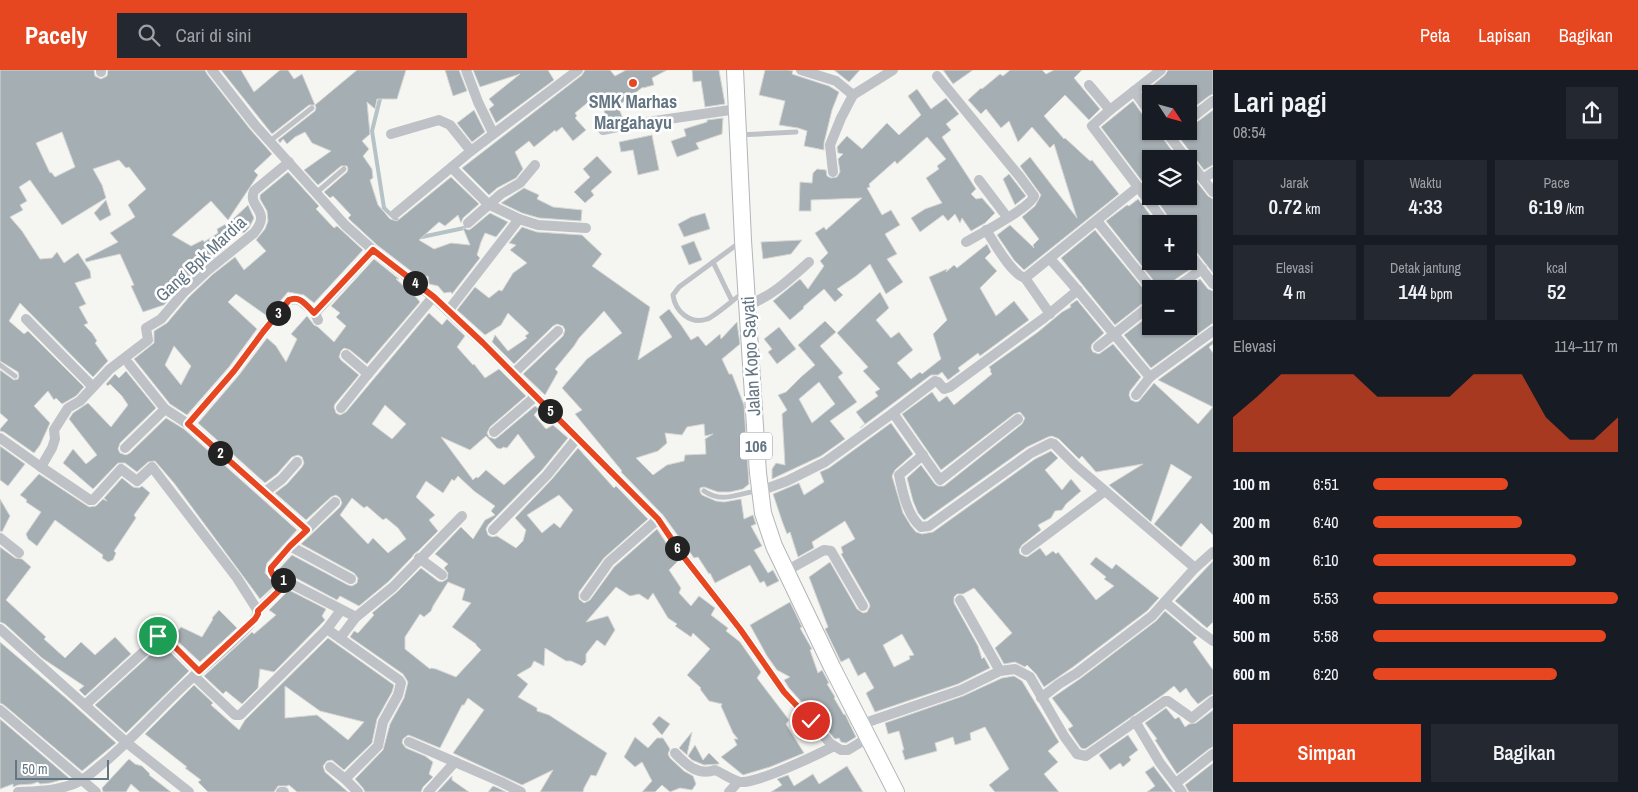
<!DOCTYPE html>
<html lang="id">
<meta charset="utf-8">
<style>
:root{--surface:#171b24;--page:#242831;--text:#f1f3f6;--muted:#9ea1a6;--accent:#e64721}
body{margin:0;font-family:"Archivo Narrow",sans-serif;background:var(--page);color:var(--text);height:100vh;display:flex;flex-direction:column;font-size:19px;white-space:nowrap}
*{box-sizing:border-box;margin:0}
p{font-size:16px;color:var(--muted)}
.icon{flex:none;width:28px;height:28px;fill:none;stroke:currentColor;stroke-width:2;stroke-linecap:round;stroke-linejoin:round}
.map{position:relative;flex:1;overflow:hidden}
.sheet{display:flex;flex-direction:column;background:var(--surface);width:425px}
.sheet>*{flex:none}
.needle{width:32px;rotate:126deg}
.fabs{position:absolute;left:1142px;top:15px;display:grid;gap:10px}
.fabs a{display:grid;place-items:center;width:55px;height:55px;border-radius:0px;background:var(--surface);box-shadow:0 1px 4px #0004;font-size:25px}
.scale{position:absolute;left:15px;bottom:12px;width:94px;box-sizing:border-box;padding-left:5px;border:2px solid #647683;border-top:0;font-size:14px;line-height:18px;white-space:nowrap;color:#647683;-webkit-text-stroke:4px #fff;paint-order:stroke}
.pin{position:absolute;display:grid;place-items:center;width:42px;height:42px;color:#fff;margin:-21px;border:2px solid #fff;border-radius:50%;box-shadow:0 1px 5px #0007}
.km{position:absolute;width:25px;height:25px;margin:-12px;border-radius:50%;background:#222;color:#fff;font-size:14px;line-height:25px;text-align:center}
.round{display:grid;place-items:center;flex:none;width:52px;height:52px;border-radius:0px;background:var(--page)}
.headline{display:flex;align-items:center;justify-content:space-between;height:85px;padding:0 20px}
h1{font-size:28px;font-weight:600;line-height:38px}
.stats{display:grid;grid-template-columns:repeat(3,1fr);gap:8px;height:85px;padding:5px 20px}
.stats div{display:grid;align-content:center;border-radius:0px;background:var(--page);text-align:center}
.stats b{font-size:21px;font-weight:600}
.stats small{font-size:14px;font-weight:400}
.stats p{font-size:14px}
.chart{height:140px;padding:10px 20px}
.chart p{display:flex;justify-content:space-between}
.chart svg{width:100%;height:90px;margin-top:5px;fill:var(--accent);opacity:.7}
.cta{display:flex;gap:10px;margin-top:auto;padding:10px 20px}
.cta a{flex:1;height:58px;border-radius:0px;background:var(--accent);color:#fff;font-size:20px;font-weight:600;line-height:58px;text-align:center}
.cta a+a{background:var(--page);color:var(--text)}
ul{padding:0 20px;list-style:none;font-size:16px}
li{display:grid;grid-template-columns:80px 60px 1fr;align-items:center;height:38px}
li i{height:12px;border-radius:6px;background:var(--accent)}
header{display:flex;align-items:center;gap:30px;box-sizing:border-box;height:70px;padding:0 25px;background:var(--accent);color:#fff}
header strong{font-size:24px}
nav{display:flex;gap:28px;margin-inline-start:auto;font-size:18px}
.search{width:350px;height:45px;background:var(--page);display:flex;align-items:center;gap:12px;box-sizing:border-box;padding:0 18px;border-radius:0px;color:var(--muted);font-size:19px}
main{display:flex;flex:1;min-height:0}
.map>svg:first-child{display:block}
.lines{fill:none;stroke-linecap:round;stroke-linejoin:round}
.stream{stroke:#b5c2c6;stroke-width:4}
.building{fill:#a5aeb3;stroke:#d7d7d4;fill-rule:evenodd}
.primary-casing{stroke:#b1b6ba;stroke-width:18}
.service{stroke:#bec2c6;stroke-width:5}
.minor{stroke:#bec2c6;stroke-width:10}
.primary{stroke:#fff;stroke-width:16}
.route-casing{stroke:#fff;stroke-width:10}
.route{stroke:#e64721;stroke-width:6}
.poi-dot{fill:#e64721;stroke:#fff;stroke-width:2}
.labels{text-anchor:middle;stroke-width:5;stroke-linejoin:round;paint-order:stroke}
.shield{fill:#fff;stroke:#929fa8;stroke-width:1}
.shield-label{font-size:16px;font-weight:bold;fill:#647683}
.poi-label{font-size:18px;font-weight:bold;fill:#647683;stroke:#fff}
.street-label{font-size:18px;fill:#647683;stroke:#fff}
</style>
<header>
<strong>Pacely</strong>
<div class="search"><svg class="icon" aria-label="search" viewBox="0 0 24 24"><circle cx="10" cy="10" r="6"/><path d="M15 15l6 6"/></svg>Cari di sini</div>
<nav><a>Peta</a><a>Lapisan</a><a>Bagikan</a></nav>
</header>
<main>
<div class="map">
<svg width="1213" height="722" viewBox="0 0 1213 722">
<rect width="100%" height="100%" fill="#f5f5f1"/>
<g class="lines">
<g class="stream">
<polyline points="381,25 372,61 384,138 401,154"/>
<polyline points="417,168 464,158"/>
</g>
</g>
<g class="building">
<path d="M0 0H94L95 6 101 9 107 6 108 0H205L207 4 250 59 272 84 254 101 258 105 228 150 211 131 172 165 191 176 203 170 204 172 218 163 217 159 231 151 248 135 254 148 249 158 244 163 238 160 224 172 227 176 179 217 164 235 143 242 131 216 134 215 120 184 86 192 85 189 118 172 110 163 135 147 128 135 146 119 129 97 126 98 119 90 93 99 102 115 106 128 62 155 30 110 19 117 27 131 20 135 23 140 10 147 22 161 40 189 52 188 57 182 64 193 78 183 90 201 91 208 75 213 86 234 79 237 88 253 84 255 92 263 97 271 95 273 108 291 93 307 20 233 9 251 24 264 28 261 84 317 76 326 62 334 56 328 54 330 48 321 34 336 50 353 40 375 34 383 4 362 0 361V359L8 350 0 343V300L14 310 18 309 19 306 18 302 0 291ZM62 62 75 97 55 107 51 102 50 103 36 73Z"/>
<polygon points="221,0 241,0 254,22 280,0 288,0 294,9 302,4 315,35 357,0 406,0 397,29 377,29 375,39 367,32 370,64 362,71 369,79 363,86 372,99 373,108 370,110 378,135 390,149 397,151 451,107 479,134 463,148 461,153 458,145 445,156 439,152 419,170 434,179 451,173 470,175 463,158 469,160 472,158 490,143 508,152 496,167 485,163 481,172 477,185 480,188 452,224 451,222 444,223 438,216 429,214 428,206 420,208 377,175 350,150 348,148 351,145 333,126 330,128 324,122 347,102 348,99 347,96 341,96 318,115 304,100 331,81 312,73 305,62 295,67 287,74 283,69 280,73 278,70 315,41 316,38 315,35 309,35 272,64"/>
<polygon points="445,0 459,0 467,21 453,26"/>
<polygon points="473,0 548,0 554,10 496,53 489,39 494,35 489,29 520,4 480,17"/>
<polygon points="585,0 610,0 615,6 626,0 667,0 652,8 654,15 643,18 643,17 618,36 623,49 608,52 598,24 575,43 577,46 575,48 586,60 573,71 562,57 556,62 555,60 534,77 529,71 515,82 523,99 516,108 497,118 489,125 462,98 582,5"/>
<polygon points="692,0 719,0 725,34 705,37 701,11 693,12"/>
<polygon points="765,0 788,0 793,1 792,4 829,16 839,22 832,40 824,73 824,80 804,76 807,61 798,58 779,55 785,31 759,25"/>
<polygon points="834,0 860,0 849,12"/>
<polygon points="943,0 973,0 953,14"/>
<polygon points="1010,0 1042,0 1046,4 1054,0 1082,0 1074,8 1100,39 1089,50 1065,25 1044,46 1064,69 1065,68 1090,91 1092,90 1119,124 1024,200 1014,190 997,165 1010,155 1034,178 1033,175 1039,169 1022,147 1035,136 1041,125 1020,96 1030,87 1077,148 1054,74 1050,78 1032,57 1018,72 1009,51 1001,58 986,39 981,44 968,30 981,18 982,19 1000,4 1003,6"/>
<polygon points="1168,0 1213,0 1213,24 1209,26 1189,41 1189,24 1151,24 1151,33 1144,22 1165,5"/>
<polygon points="917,19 931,39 946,28 959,44 946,54 951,60 942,67 976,119 971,124 976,129 982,128 995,143 985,153 971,161 962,148 960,153 955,144 948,151 943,145 920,162 911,148 925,139 942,133 926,108 939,99 937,96 946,89 927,67 897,94 895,91 869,114 870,117 867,118 882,145 891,140 900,155 885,164 897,184 887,189 903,212 886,224 870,194 856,206 837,219 843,225 835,232 824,219 803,237 804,238 790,250 773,231 800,209 808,219 824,196 820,191 828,183 815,163 824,157 826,160 862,128 811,130 811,141 799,141 800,112 812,113 813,103 817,99 826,100 827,106 831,108 837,107 840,102 838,89 843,84 838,83 837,77 847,66 862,79 887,53 899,65 921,45 908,26"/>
<polygon points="1133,31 1145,48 1151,51 1151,69 1159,63 1178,89 1151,89 1151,123 1101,57"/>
<polygon points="474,40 485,62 472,72 457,53"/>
<polygon points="1213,40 1213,95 1204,100 1175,62 1189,61 1189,57 1193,55"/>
<polygon points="723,48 722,64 696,73 699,79 677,87 671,71 686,66 684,59 707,52 707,50"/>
<polygon points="652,65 659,100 638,105 633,80 621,82 619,72"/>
<polygon points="597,86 612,102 591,121 594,125 585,133 574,122 590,107 583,99"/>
<path d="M288 102 319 136 316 139 334 158 337 156 363 180 314 233 304 225 288 222 267 246 236 224 228 232 257 259 229 297 187 345 170 334 134 289 154 273V261L167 253 189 227 212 205 235 187 244 200 266 181 256 170 265 159 268 151 267 141 260 129V125ZM174 276 191 296 181 315 165 295Z"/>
<polygon points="1189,102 1208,126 1213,129 1213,203 1194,179 1189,176 1189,154 1173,154 1154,126 1189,126"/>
<polygon points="1009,104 1026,126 1015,135 1003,109"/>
<polygon points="524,118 539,125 537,129 553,137 582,140 581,151 539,148 522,143 501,133"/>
<polygon points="1138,129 1157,154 1151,154 1151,191 1187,191 1192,198 1170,213 1167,219 1159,219 1157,215 1106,151 1127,135 1129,136"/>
<polygon points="106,130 111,145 100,151 94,143"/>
<polygon points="705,143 710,159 684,167 678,154 691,147"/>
<path d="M522 157 537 162 582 165 602 184 592 196 650 237 638 290 672 267 659 247 669 239 681 255 691 270 698 266 706 276 720 264 721 269 737 252 740 274 722 289 729 304H732L744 335 749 414 743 419 730 422H718L704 417 700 418V422L702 425 716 431 724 432 741 429 744 449 753 445 756 454 751 456 762 476 754 480 768 503 773 500 779 511 767 517 764 511 760 513 750 495 715 513 710 503 709 504 698 487 694 488 663 445 621 402 622 401 575 344 582 340 562 318 587 289 622 263 604 241 579 268 574 276 555 299 558 302 545 325 523 304 563 266 565 260 563 256 557 254 553 256 514 294 492 272 495 265 508 281 527 268 525 266 529 263 508 243 501 255 485 265 457 240 475 217 489 228 499 220 502 221 513 203 527 193 510 180 516 175 509 173ZM704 354 705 366 713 364 705 369 706 384 685 385 684 391 667 395 653 405 636 388 658 381 667 373 665 363 682 365 687 357Z"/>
<polygon points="1095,160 1147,223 1151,226 1151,228 1147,230 1115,255 1061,188"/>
<polygon points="802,170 791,184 763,189 761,172"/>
<polygon points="694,171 702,190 689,195 681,176"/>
<polygon points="987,174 991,182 985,188 997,201 980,218 996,246 1014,231 1029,250 980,286 978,283 958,298 960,301 948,310 942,302 938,305 931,305 860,358 865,354 856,342 878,326 875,322 880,319 863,301 868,297 837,263 880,222 889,238 876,250 891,268 899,262 913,280 897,293 911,309 920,302 922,304 941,289 933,264 947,250 929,207 947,199 946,202 954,195 957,198"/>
<path d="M374 189 399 209H396L415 226 420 232 367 294 350 280 344 278 341 281 339 287 341 290 359 305 335 334 334 337 336 343 340 345 346 342 429 243 442 255 447 249 465 266 457 277 473 295 474 294 485 308 499 299 526 326 490 357 487 363 489 367 495 369 498 367 535 336 539 339 534 345 546 359 553 355 568 368 542 400 488 455 486 459 488 465 492 467 497 466 516 478 523 471 526 460 515 448 552 409 578 378 614 418 616 416 648 449 604 488 579 522V529L584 533 590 530 614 497 657 459 678 491 669 500 681 518 679 523 691 536 699 526 715 538 711 545 728 558 726 561 740 572 761 602 757 608 789 650 786 654 804 683 770 697 743 705 721 687 737 675 734 669H738L733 663 721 636 722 634 709 631 700 619 701 618 687 605 710 579 693 563 691 567 675 556 677 554 668 548 653 523 648 530 639 524 630 526 616 517 586 552 608 546 615 560 605 576 597 570 586 584V592L582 596 571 591H566L545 578 544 596 534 591 531 597 517 605 528 614 518 627 537 638V641L549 645 607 683 596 706 591 705 584 718 583 722H540L553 700 522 715 453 683 484 640 468 628 464 635H462L440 678 411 666 408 665 403 669 402 673 406 678 425 686 433 692 429 704 433 707 423 717 421 722H365L363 718 355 709 383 680 390 654 404 628 408 612 403 604 350 567 354 561 358 563 374 545 372 543 397 522 421 498 438 511 442 512 447 509 448 503 444 498 448 494 435 484 461 457 473 469 485 450 495 445 491 441 495 436 474 421 458 406 454 411 452 409 443 423 426 411 416 427 435 445 429 450 438 461 418 481 414 484 412 487 388 512 359 536 340 526 337 530 279 499 292 485 348 515 352 516 357 513 358 508 354 503 301 474 340 437 342 433 340 428 336 425 331 427 306 450 275 423 287 414 302 397 304 393 302 387 298 385 292 387 277 404 265 413 198 353 239 305 267 268 276 276 286 292 297 269 291 264 307 246 314 255 318 257 334 272 346 256 336 247 340 243 331 236ZM385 335 406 354 392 369 372 354ZM518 364 535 387 504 415 486 400 478 408 476 407 473 410 441 367 470 380 486 366 497 378 501 379 503 377 507 378ZM559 425 573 440 560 458 554 453 542 463 527 445ZM352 428 364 438 367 436 383 450 386 448 398 458 406 469 388 483 373 468 368 474 340 445ZM448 512 465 519 462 530 471 533 452 557 476 574V575L481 580 456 607 436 599 431 598 430 599 405 579V567L420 544 424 547 431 541 433 536Z"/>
<polygon points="1200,209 1208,219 1213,221 1213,253 1151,298 1124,265 1151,244 1151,256 1189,256 1189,219 1186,219"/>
<polygon points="1077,230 1104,263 1092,274 1091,278 1093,282 1099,284 1113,274 1141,307 1130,321 1129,325 1131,330 1136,332 1139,331 1154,313 1198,354 1213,337 1158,310 1213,270 1213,274 1209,277 1213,283 1213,465 1201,453 1181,477 1154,454 1192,407 1171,394 1151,452 1109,415 1143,394 1096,402 1082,386 1079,389 1059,369 1052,366 1048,367 1027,377 926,449 924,450 918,443 913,431 907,408 921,395 935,414 938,416 944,416 1022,354 1025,348 1020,342 1014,344 941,400 902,344 932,322 939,332 947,326 954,335 992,304 990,301 991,300 989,297 1038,262 1062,242 1071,237 1070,235"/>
<path d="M825 251 836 262 820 276 843 303 838 307 857 332 830 351 845 369 821 386 772 409V399L776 393 785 395 782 344 787 340 778 325 786 322 801 307 815 295 798 275ZM819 312 835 334 812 353 799 329Z"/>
<polygon points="779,257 796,279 777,294 768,282 772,279 764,269"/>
<polygon points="126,301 156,338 120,373 118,379 120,383 126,385 130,383 166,348 184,359 297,460 267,493 265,503 276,514 260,529 174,413 155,391 148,392 137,402 125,393 118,393 93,419 63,393 73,379 86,394 97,385 69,349 73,343 88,333 111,357 128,335 122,326 110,314 108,316 106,314 115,304 119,308"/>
<path d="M891 353 913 384 895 400 892 406 903 443 911 456 916 462 922 464 933 462 1035 389 1051 381 1058 388 1045 400 1062 420 1071 409 1081 421 1066 434 1062 440 1055 441 1051 448 1038 455 1041 460 1022 475 1019 480 1020 484 1024 486 1027 487 1040 478 1046 486 1053 481 1056 484 1058 482 1096 530 1114 516 1104 509 1106 507 1090 494 1096 487 1112 499 1116 494 1159 528 1147 541 1073 597 1044 617 1036 604 1027 595 1025 597 1015 592 1004 594 995 578 1012 563 974 518 963 524H957L954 527V533L978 576 982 589 984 587 990 598 958 614 875 642 866 623 874 618 865 602 858 606 849 588 841 592 825 559 828 557 809 507 830 492 857 539 863 543 867 542 870 536 869 533 841 484 843 483 841 477 855 469 845 451 812 472 814 478 798 487 790 462 787 464 782 451 773 424 799 413 804 425 824 412 820 402 829 398ZM902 564 914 585 909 586 910 589 894 597 883 575Z"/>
<polygon points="0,376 25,394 8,416 0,410"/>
<polygon points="39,404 89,437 96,436 103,429 107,431 104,428 122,408 133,417 139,418 142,416 150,423 134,445 136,448 114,481 116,483 113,490 108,492 102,488 103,485 55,450 37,476 28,469 26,464 41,442 26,432 27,430 20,425"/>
<polygon points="0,429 10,446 2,462 0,461"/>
<polygon points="0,477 15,488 22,489 31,497 6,530 46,567 44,569 65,588 81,572 95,585 115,567 131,584 85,626 79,620 84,616 42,588 5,554 0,552"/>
<polygon points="1213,491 1213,552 1207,558 1175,531"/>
<polygon points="289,520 326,539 322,546 325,550 274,602 260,599 258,618 242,634 226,621 223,624 204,606 252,562 254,564 276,545 269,540"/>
<polygon points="790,532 802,557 800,558 812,579 810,580 818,603 822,600 829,613 827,614 835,627 834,628 844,645 845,644 856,667 846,673 841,672 839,668 835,669 789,618 784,610 790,607 777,600 767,586 750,555"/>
<polygon points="219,540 237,558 200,592 170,564 174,566 181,557 202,567 213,549 212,548"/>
<polygon points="1165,541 1197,568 1193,572 1213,600 1213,624 1209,626 1198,634 1191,626 1186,618 1180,623 1174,616 1164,624 1085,679 1081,678 1068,659 1073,656 1052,628 1081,608 1156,551"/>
<path d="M328 568 394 615 392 622 377 649 372 673 344 700 332 690 327 691 323 696 325 702 348 722H297L289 715 287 716H278L274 722H208L198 712 201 710 185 698 187 697 145 664 194 615 213 633 211 635 239 660 245 650ZM285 616 320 641 364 652 348 670 317 645 285 648Z"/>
<polygon points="0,572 67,629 116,673 82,701 4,635 0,633"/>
<polygon points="162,574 189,601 126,663 95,635"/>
<polygon points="1014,606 1022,611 1059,672 1048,681 1058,692 1044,704 1059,722 995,722 989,715 1009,699 985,657 970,663 971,670 955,675 953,667 935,673 937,681 905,690 902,680 904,680 899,661 888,664 885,653 963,626 1002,608"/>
<polygon points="1166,638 1175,649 1179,647 1185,657 1189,654 1196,653 1213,640 1213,677 1209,679 1177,704 1155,670 1157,669 1145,653"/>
<polygon points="659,646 670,654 662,665 652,654"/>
<polygon points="0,649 69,708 50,713 40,714 38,712 32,714 18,715 13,717 13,714 0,719"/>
<polygon points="692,662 687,685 679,678"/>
<polygon points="1128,665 1138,680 1129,687 1131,690 1123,697 1120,693 1110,700 1099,685"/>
<polygon points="635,667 648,678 657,668 663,668 670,679 668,684 670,688 684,701 693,706 696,714 692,720 680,718 670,722 662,715 655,722 642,722 652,711 642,692 635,697 624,687"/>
<polygon points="695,675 703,690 709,683 719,693 719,694 704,695 692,690 688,686"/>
<polygon points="129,689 135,694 142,696 150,704 149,705 171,722 140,722 131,714 126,722 103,722 102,718"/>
<polygon points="1213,693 1213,722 1189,722 1185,715"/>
<polygon points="847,696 863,722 771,722 782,715 777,709 788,705 794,716 813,704 819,714"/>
<polygon points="1154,697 1173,722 1147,722 1155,716 1145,702 1154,696"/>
<polygon points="452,706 452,710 469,722 437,722"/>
<polygon points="493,716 498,718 506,722 488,722"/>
</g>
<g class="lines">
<g class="primary-casing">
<polyline id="primary" points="735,0 743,170 758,403 763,443 774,476 832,597 896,722"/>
</g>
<g class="service">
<polyline points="739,65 796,62"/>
<polyline points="270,71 312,38"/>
<polyline points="316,123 344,99"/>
<path d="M739 173 679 217 673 225C675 241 690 255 707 249 714 247 735 228 743 223"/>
<polyline points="713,192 732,231"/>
<polyline points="0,295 15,306"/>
<path d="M704 421C723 434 737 423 758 421"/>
</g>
<g class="minor">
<polyline points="212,0 255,55 345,155 373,180 433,227 483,273 658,449 683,486 740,559 784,622 831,674 841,680 848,680 869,667"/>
<polyline points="466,0 478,32 493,63"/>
<polyline points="801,0 836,11 853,25"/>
<polyline points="1161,0 1110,40 1092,56 1166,154"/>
<polyline points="101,2 101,0"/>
<path d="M937 6 1020 107 1034 126C1030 138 980 164 966 172"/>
<polyline points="1089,15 1110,40"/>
<polyline points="1134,21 1151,44"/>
<polyline points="1189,50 1213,31"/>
<polyline points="603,60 627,55 737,39"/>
<polyline points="1165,61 1187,89"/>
<polyline points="391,64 439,50 450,55 471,81 395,144"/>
<polyline points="471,81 578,0"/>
<polyline points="1189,91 1213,122"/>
<polyline points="452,98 488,134 519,149 538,155 586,158"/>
<polyline points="833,102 830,75 841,48 853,25 893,0"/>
<polyline points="1203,109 1213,102"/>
<polyline points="979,110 1007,147"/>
<polyline points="1097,151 1152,219"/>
<polyline points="468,153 501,124 520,113 535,95"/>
<path d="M986 160C994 172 1011 204 1025 208L1138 117"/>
<polyline points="1189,183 1213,214"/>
<path d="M1050 189C1085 227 1116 268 1150 307"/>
<polyline points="1025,208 1050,244"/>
<polyline points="1174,219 1202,199"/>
<path d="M748 235C772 226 790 209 809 192"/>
<polyline points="448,241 519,149"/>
<polyline points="315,243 373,180"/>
<polyline points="26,249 92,316"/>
<polyline points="1098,277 1151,235"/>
<polyline points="346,285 368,304"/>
<polyline points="129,294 165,339 188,354 307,460"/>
<polyline points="514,303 558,261"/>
<polyline points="1136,325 1150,307 1213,261"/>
<polyline points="341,338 368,304 433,227"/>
<polyline points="893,343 935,311 938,312 944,319 950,317 1044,248 1078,220"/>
<polyline points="188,354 234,301 263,262 289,230 296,229 301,231 315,243 318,250"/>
<polyline points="494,362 536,326"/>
<polyline points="0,368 41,397"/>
<polyline points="125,378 165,339"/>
<path d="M923 385 899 405C903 423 907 445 921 457L929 456 1031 383 1051 373 1054 374 1076 396 1195 498"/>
<polyline points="760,421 787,411 825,392 893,343 940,410 1018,349"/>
<polyline points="265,422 282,409 297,392"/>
<polyline points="335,432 290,476 272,497 271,501 276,506 356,547"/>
<polyline points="493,460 547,405 577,368"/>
<polyline points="0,468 19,483"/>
<polyline points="290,476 351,509"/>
<polyline points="1026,480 1105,421"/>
<polyline points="419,488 442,505"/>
<polyline points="786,501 824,480 831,481 863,536"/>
<polyline points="585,526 609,492 658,449"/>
<polyline points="960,530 1000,601"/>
<polyline points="1165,532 1198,560 1213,571"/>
<path d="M258 541 237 508 152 397 137 411 121 399 93 430H90L41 397 52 378 55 369 54 360 68 338 80 331 110 299 148 270 146 258 161 249 184 222 208 200 254 163C273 140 247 138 254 121L289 92"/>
<polyline points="0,559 127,673 189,722"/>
<polyline points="327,559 399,610 401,613 398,625 383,652 378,676 345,709"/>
<polyline points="340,568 356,547 393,517 462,446"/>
<polyline points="194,606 235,645 240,645 327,559 341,540"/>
<polyline points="1041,628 1059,614 1077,603 1152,546 1195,498 1213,482"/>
<polyline points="85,635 161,566 164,567 199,601"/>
<polyline points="0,640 96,722"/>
<polyline points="1135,651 1160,693 1182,722"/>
<polyline points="862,654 961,620 1000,601 1015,599 1030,607 1064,666 1077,684 1086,686 1165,631 1168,631 1192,648 1213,631"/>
<polyline points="409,672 501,712 521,722"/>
<path d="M675 683C686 695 698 706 715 700 722 703 732 710 740 712 756 714 817 685 834 676"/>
<polyline points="330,697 345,709 358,722"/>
<polyline points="1176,713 1213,684"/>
<path d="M18 722C40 721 62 721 82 710 90 705 98 697 106 691 140 662 169 627 203 598 213 589 258 552 258 541L287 512"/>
<polyline points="281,722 284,722"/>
<polyline points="428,722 455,692"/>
<polyline points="729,722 738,712"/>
</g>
<use href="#primary" class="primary"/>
</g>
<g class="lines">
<g class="route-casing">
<path id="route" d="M158 566H164L199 601 255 549 258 544V541L288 512 273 505 271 501V498L290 476 307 460 188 354 234 301 263 262 289 230C300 225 307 236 314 243L373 180 434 227 483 273 658 449 683 486 740 559 784 622 811 651"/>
</g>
<use href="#route" class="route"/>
</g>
<circle class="poi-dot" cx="633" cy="13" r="5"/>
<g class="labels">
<rect class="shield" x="740" y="362.5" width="32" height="27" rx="4"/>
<g class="shield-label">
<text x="756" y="382">106</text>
</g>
<g class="poi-label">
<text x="633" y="38">SMK Marhas<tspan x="633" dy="21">Margahayu</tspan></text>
</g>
<g class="street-label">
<text transform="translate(201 189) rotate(-43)" y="6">Gang Bpk Mardia</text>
<text transform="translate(751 286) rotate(-93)" y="6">Jalan Kopo Sayati</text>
</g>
</g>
</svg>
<div class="fabs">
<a><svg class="needle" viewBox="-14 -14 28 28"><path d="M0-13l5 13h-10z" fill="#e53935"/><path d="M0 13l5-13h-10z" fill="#9ea1a6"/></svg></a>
<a><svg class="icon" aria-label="layers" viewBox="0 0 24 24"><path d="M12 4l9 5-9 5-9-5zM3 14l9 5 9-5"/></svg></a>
<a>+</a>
<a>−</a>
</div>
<div class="scale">50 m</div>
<div class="pin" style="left:158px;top:566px;background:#1e9e55"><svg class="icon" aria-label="arrive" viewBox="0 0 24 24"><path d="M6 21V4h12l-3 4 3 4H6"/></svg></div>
<div class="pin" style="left:811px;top:651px;background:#d93025"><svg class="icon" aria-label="check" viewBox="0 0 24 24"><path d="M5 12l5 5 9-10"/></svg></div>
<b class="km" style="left:283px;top:510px">1</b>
<b class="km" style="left:220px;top:383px">2</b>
<b class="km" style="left:278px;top:243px">3</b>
<b class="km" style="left:415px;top:213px">4</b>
<b class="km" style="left:550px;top:341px">5</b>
<b class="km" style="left:677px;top:478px">6</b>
</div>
<section class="sheet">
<div class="headline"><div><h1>Lari pagi</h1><p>08:54</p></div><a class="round"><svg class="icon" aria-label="share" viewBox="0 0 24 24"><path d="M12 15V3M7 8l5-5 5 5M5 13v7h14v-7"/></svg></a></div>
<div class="stats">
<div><p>Jarak</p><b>0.72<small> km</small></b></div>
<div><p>Waktu</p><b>4:33</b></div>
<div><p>Pace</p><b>6:19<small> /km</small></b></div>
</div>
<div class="stats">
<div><p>Elevasi</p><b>4<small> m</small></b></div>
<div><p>Detak jantung</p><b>144<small> bpm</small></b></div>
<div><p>kcal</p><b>52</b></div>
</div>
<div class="chart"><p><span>Elevasi</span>114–117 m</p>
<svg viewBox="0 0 160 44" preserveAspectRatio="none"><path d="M0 44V27L10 17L20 6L30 6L40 6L50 6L60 17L70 17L80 17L90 17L100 6L110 6L120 6L130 27L140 38L150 38L160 27V44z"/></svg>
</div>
<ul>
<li><b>100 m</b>6:51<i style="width:55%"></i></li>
<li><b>200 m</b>6:40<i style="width:61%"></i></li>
<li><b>300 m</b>6:10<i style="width:83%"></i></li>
<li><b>400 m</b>5:53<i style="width:100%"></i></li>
<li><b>500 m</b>5:58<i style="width:95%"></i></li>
<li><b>600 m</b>6:20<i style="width:75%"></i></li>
</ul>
<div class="cta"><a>Simpan</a><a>Bagikan</a></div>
</section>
</main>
